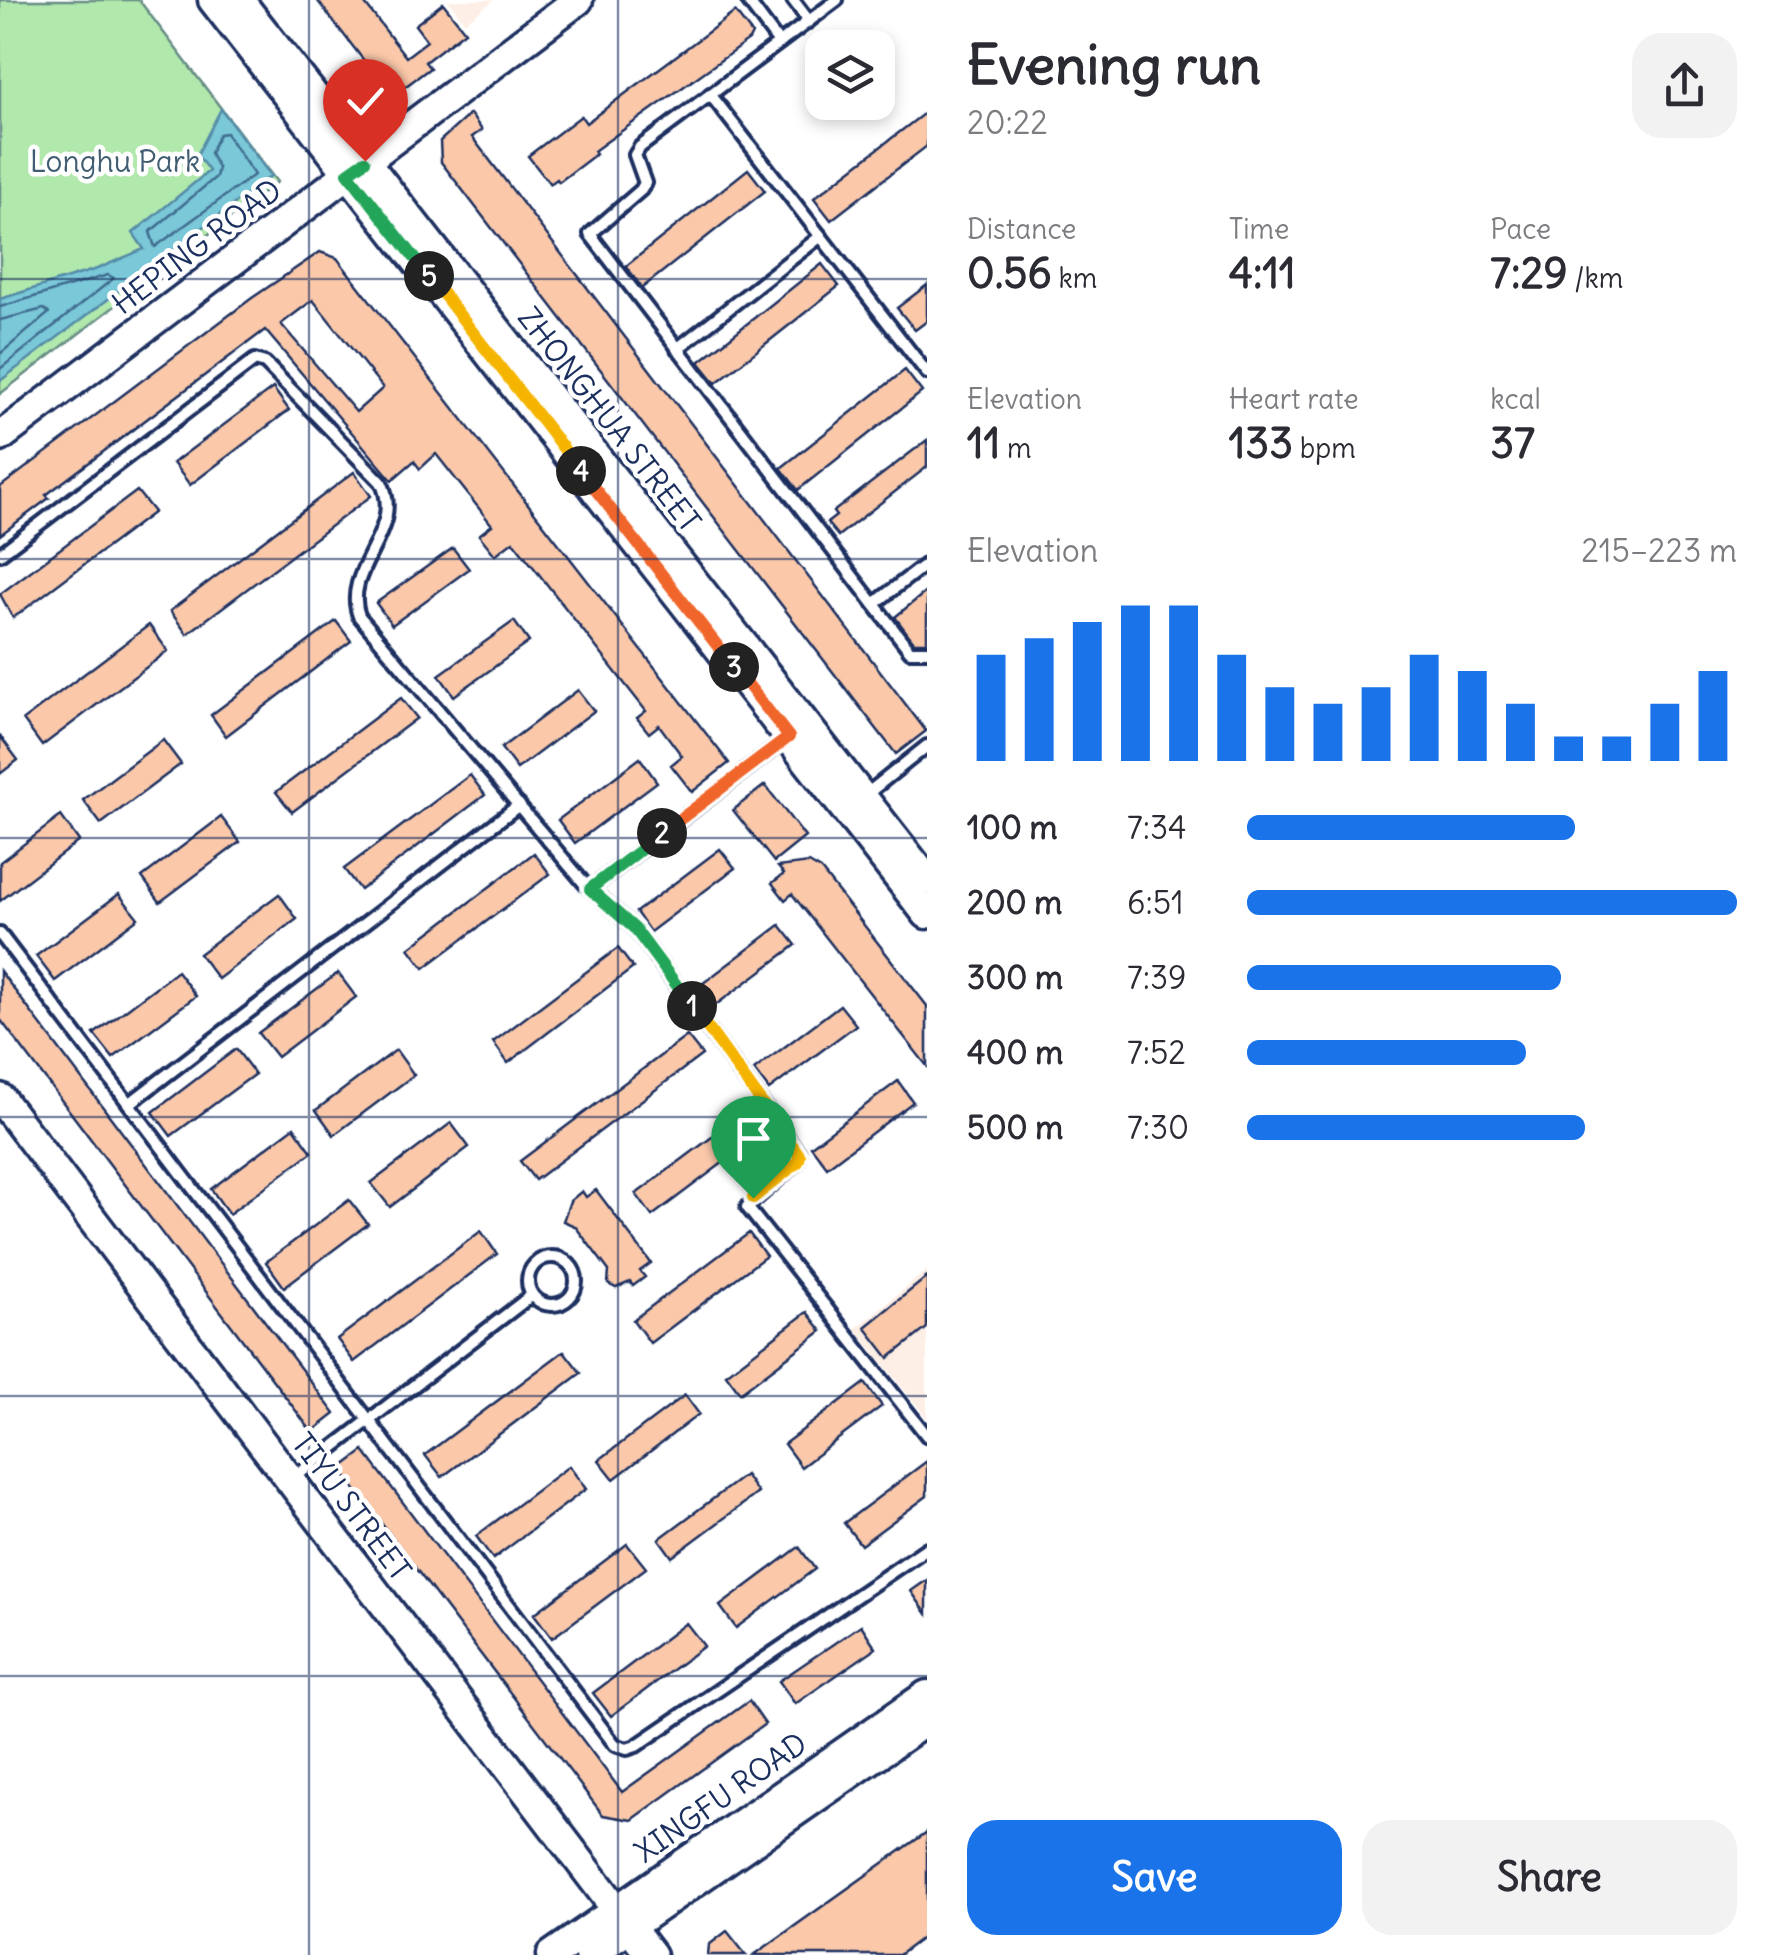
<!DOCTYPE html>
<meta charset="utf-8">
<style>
:root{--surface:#fff;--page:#f2f2f3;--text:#2b2b33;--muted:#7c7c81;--accent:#1a73e8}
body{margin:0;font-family:Delius,sans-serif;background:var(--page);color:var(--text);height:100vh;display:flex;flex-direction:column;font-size:38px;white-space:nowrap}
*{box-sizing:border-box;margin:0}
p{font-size:32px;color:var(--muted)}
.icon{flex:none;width:55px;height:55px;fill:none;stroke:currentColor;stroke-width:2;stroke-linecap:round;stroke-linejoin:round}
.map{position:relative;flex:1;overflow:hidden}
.panel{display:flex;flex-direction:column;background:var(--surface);width:850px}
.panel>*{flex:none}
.buttons{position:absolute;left:805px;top:30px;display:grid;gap:20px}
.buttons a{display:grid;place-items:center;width:90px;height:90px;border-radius:20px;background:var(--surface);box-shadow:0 5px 15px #0003;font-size:50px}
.pin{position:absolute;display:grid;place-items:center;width:85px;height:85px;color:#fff;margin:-102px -42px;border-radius:50% 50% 50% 0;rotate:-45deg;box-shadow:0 0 10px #0007}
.pin .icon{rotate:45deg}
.km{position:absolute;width:50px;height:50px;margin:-25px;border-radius:50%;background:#222;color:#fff;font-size:28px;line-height:50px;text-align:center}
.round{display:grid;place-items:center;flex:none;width:105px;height:105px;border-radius:30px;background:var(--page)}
.head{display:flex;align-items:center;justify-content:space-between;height:170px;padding:0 40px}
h1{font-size:55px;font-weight:700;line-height:75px}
.metrics{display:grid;grid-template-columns:repeat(3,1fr);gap:15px;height:170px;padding:10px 40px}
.metrics div{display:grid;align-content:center}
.metrics b{font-size:42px;font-weight:700}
.metrics small{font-size:28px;font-weight:400}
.metrics p{font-size:28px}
.chart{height:280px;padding:20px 40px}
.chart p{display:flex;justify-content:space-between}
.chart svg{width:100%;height:180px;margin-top:10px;stroke:var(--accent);stroke-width:6}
.primary-button{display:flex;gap:20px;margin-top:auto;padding:20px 40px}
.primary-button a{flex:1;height:115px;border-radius:30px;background:var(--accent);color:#fff;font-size:40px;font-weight:700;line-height:115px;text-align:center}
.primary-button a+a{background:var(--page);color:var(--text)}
ul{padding:0 40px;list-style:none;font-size:32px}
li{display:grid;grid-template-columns:160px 120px 1fr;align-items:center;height:75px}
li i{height:25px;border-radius:12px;background:var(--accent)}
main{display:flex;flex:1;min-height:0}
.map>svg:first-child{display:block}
.built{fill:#feefe6}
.green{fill:#b1e8ac;stroke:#668c85;stroke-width:2.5}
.water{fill:#7ac8d8;stroke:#548ba7;stroke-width:2.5}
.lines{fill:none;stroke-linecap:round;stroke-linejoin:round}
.shore{stroke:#416c8f;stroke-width:2.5}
.building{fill:#fbc9aa;stroke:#1b2f5e;stroke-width:2.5;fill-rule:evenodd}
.lane-casing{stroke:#1b2f5e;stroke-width:18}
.secondary-casing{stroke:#1b2f5e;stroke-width:35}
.lane{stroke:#fff;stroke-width:10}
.secondary{stroke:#fff;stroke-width:28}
.split-1-casing{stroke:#fff;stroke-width:20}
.split-2-casing{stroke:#fff;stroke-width:20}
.split-3-casing{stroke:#fff;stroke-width:20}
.split-4-casing{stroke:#fff;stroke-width:20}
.split-5-casing{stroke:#fff;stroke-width:20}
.split-6-casing{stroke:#fff;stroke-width:20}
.split-1{stroke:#f5b400;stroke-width:12}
.split-2{stroke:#22a559;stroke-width:12}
.split-3{stroke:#f0652b;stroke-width:12}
.split-4{stroke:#f0652b;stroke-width:12}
.split-5{stroke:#f5b400;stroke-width:12}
.split-6{stroke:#22a559;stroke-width:12}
.grid{fill:none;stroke:#1b2f5e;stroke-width:2.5;stroke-opacity:0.55}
.labels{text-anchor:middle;stroke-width:9;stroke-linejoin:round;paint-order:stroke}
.park-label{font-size:30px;fill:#405d72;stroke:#fff}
.street-label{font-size:30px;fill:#1b2f5e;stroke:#fff}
</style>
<main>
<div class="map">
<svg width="927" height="1955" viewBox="0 0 927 1955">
<rect width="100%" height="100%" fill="#fff"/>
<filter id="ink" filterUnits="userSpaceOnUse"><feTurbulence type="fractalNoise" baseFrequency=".01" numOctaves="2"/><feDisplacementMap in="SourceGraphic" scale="20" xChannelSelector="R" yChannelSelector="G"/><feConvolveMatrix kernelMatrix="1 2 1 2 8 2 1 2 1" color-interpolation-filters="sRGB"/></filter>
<g filter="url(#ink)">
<g class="built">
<polygon points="448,0 494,0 465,22"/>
<polygon points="927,1270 927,1418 855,1329"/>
</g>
<polygon class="green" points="0,0 139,0 277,182 0,394"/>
<polygon class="water" points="221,109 271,176 0,381 0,299 97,269 144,249 133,233 209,171 197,155"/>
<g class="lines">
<g class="shore">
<polygon points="226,133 254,175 155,247 150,232 216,177 218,168 210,153 219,134"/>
<polyline points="0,307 108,275 114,278 0,369"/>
<polyline points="0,320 44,309 49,313 0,354"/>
</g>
</g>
<g class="building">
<polygon points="317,0 362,0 406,57 427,41 415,25 443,3 465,31 425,62 430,68 406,86 392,89 382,84"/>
<polygon points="735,12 752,34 749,40 602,145 594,151 596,154 559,182 557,179 550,184 528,156 581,116 586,123"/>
<polygon points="927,111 927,146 831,220 814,198"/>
<polygon points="470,114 482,130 472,137 926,731 896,754 441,162 440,141"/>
<polygon points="748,169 765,191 642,288 626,266"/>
<path d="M320 252 337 258 729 763 692 792 671 765 682 756 659 725 649 733 637 718 646 711 513 541 495 555 479 535 492 525 436 454 420 469 414 461 392 480 265 330 46 495 49 498 0 535V487L252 298ZM313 300 383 388 356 412 281 324Z"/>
<polygon points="822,264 839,286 716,383 699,362"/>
<polygon points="927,285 927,321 915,330 897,308"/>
<polygon points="905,370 922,392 798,490 781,468"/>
<polygon points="273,388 289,410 190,485 173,463"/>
<polygon points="927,440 927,467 838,536 827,523 836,516 833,512"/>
<polygon points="354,472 371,496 187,634 170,611"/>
<polygon points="137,491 154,512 13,618 0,594"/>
<polygon points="453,548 469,569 392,625 376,603"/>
<polygon points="927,591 927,642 914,642 895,617"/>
<polygon points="336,621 351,641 226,736 211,715"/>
<polygon points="514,621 529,642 454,696 439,675"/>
<polygon points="149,625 168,651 42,746 23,720"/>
<polygon points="578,690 594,711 517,769 501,748"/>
<polygon points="401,698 417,718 292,812 276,792"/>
<polygon points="0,736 18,760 0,774"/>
<polygon points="163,740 181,764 101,824 83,800"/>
<polygon points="640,758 657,782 575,843 558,820"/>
<polygon points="470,775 485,795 360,890 344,869"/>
<polygon points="765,785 805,837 774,862 733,810"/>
<polygon points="61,816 79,841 0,901 0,862"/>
<polygon points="221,817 240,842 160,902 142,877"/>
<polygon points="720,849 735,868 650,932 636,912"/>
<polygon points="534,853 550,874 424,968 409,948"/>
<polygon points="809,863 821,870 927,1006 927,1066 792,894 785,900 772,883 784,874 778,867"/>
<polygon points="119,894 138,918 55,981 36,956"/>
<polygon points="279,894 297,919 218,979 199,954"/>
<polygon points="780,925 796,945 709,1010 694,990"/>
<polygon points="618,948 633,968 508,1063 493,1042"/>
<polygon points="0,971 335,1414 312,1432 0,1019"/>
<polygon points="177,971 196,996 113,1058 94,1034"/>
<polygon points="338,973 356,997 277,1057 258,1033"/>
<polygon points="840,1005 856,1025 769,1090 754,1070"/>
<polygon points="687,1036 702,1055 535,1180 520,1161"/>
<polygon points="236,1049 255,1074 171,1136 153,1112"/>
<polygon points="396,1050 414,1075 334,1135 316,1110"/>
<polygon points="898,1081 913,1102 827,1167 811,1146"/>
<polygon points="748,1110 764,1132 652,1216 636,1194"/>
<polygon points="451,1123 469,1147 390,1207 371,1183"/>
<polygon points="294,1127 312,1152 229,1214 211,1189"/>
<polygon points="596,1190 651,1263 640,1271 645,1277 633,1286 630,1282 616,1288 608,1284 609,1271 575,1226 563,1221 570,1201 582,1191 586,1197"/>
<polygon points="349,1200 368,1224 284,1287 266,1262"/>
<polygon points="481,1231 497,1254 354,1362 337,1339"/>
<polygon points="749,1233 766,1256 650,1343 633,1320"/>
<polygon points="927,1277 927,1328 889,1358 865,1327"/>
<polygon points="807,1312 822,1331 740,1393 726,1374"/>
<polygon points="564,1351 581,1373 442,1477 425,1455"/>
<polygon points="865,1383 882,1406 801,1467 784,1444"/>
<polygon points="685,1395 699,1414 614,1479 599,1460"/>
<polygon points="364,1451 622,1792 749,1701 765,1724 632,1820 603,1815 340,1469"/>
<polygon points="927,1461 927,1496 861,1545 844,1523"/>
<polygon points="569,1466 586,1489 493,1559 476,1536"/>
<polygon points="745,1475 758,1493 672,1557 659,1539"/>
<polygon points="627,1544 646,1568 552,1638 534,1614"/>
<polygon points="799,1547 815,1569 736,1628 720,1606"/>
<polygon points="927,1580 927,1614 911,1591"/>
<polygon points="686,1623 704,1646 611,1716 593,1693"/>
<polygon points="861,1625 876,1648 795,1704 779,1681"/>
<polygon points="927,1832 927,1934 899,1955 754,1955"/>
<polygon points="727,1931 746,1955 708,1955 709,1945"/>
</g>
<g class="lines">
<g class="lane-casing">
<g id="lane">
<polyline points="747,0 779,43"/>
<polyline points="793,0 809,21"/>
<polyline points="837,0 640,147 635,155 645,183 641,190 590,234 910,651 927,651"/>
<polyline points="710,94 927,373"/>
<polyline points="677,349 821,236"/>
<path d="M0 554 255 360 265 363 381 482C406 531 341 569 359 616L584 883 635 929 799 1153 798 1162 747 1207 927 1436"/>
<polyline points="874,604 927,563"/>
<polyline points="863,797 927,746"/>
<polyline points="590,889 788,738"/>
<polyline points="0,934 615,1745 627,1749 636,1746 927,1548"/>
<polyline points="129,1104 519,805"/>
<circle cx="552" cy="1281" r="24"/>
<polyline points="291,1480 532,1295"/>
</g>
</g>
<g class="secondary-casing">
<g id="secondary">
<polyline points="213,0 927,914"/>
<polyline points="239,0 927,880"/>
<polyline points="0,437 578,0"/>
<polyline points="0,1098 651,1955"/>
<polyline points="552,1955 927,1695"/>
<polyline points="589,1955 927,1720"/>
</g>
</g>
<use href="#lane" class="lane"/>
<use href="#secondary" class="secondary"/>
</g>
</g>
<g class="lines" filter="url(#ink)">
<g class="split-1-casing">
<polyline id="split-1" points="692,1006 800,1156 798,1162 753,1198"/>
</g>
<g class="split-2-casing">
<polyline id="split-2" points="662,833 590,889 635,929 692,1006"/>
</g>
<g class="split-3-casing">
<polyline id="split-3" points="662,833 789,737 734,667"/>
</g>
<g class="split-4-casing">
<polyline id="split-4" points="581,471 734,667"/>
</g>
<g class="split-5-casing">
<polyline id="split-5" points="429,276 581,471"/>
</g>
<g class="split-6-casing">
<polyline id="split-6" points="365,161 348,173 429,276"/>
</g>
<use href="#split-1" class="split-1"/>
<use href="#split-2" class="split-2"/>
<use href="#split-3" class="split-3"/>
<use href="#split-4" class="split-4"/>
<use href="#split-5" class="split-5"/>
<use href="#split-6" class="split-6"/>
</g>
<path class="grid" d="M309 0V1955M618 0V1955M0 279H927M0 559H927M0 838H927M0 1117H927M0 1396H927M0 1676H927"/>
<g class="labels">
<g class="park-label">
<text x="115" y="172">Longhu Park</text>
</g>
<g class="street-label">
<text transform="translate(197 247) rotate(-37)" y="10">HEPING ROAD</text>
<text transform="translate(609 420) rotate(52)" y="10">ZHONGHUA STREET</text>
<text transform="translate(351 1507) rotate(53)" y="10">TIYU STREET</text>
<text transform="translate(721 1798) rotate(-35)" y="10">XINGFU ROAD</text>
</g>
</g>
</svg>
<div class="buttons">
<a><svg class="icon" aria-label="layers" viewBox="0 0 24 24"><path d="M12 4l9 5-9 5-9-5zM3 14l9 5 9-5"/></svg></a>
</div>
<div class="pin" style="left:753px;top:1198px;background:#1e9e55"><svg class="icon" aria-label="arrive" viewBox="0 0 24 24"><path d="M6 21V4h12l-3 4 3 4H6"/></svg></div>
<div class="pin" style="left:365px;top:161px;background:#d93025"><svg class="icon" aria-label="check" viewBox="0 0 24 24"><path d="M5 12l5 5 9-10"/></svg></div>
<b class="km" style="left:692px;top:1006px">1</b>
<b class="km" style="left:662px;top:833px">2</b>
<b class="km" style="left:734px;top:667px">3</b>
<b class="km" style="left:581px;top:471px">4</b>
<b class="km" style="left:429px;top:276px">5</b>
</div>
<section class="panel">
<div class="head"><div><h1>Evening run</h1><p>20:22</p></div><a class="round"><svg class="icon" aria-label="share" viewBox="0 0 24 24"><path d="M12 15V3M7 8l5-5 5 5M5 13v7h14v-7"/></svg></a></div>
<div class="metrics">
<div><p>Distance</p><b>0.56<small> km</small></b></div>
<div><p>Time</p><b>4:11</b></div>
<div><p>Pace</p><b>7:29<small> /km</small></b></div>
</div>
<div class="metrics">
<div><p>Elevation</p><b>11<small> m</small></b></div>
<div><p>Heart rate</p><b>133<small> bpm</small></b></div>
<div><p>kcal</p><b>37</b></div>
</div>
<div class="chart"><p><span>Elevation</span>215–223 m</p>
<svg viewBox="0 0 160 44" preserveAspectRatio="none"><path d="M5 44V18M15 44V14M25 44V10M35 44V6M45 44V6M55 44V18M65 44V26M75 44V30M85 44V26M95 44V18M105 44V22M115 44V30M125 44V38M135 44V38M145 44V30M155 44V22"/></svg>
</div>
<ul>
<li><b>100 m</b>7:34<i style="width:67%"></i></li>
<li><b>200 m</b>6:51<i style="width:100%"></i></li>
<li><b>300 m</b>7:39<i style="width:64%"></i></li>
<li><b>400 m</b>7:52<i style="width:57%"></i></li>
<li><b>500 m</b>7:30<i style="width:69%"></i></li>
</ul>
<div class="primary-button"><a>Save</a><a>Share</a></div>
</section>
</main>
